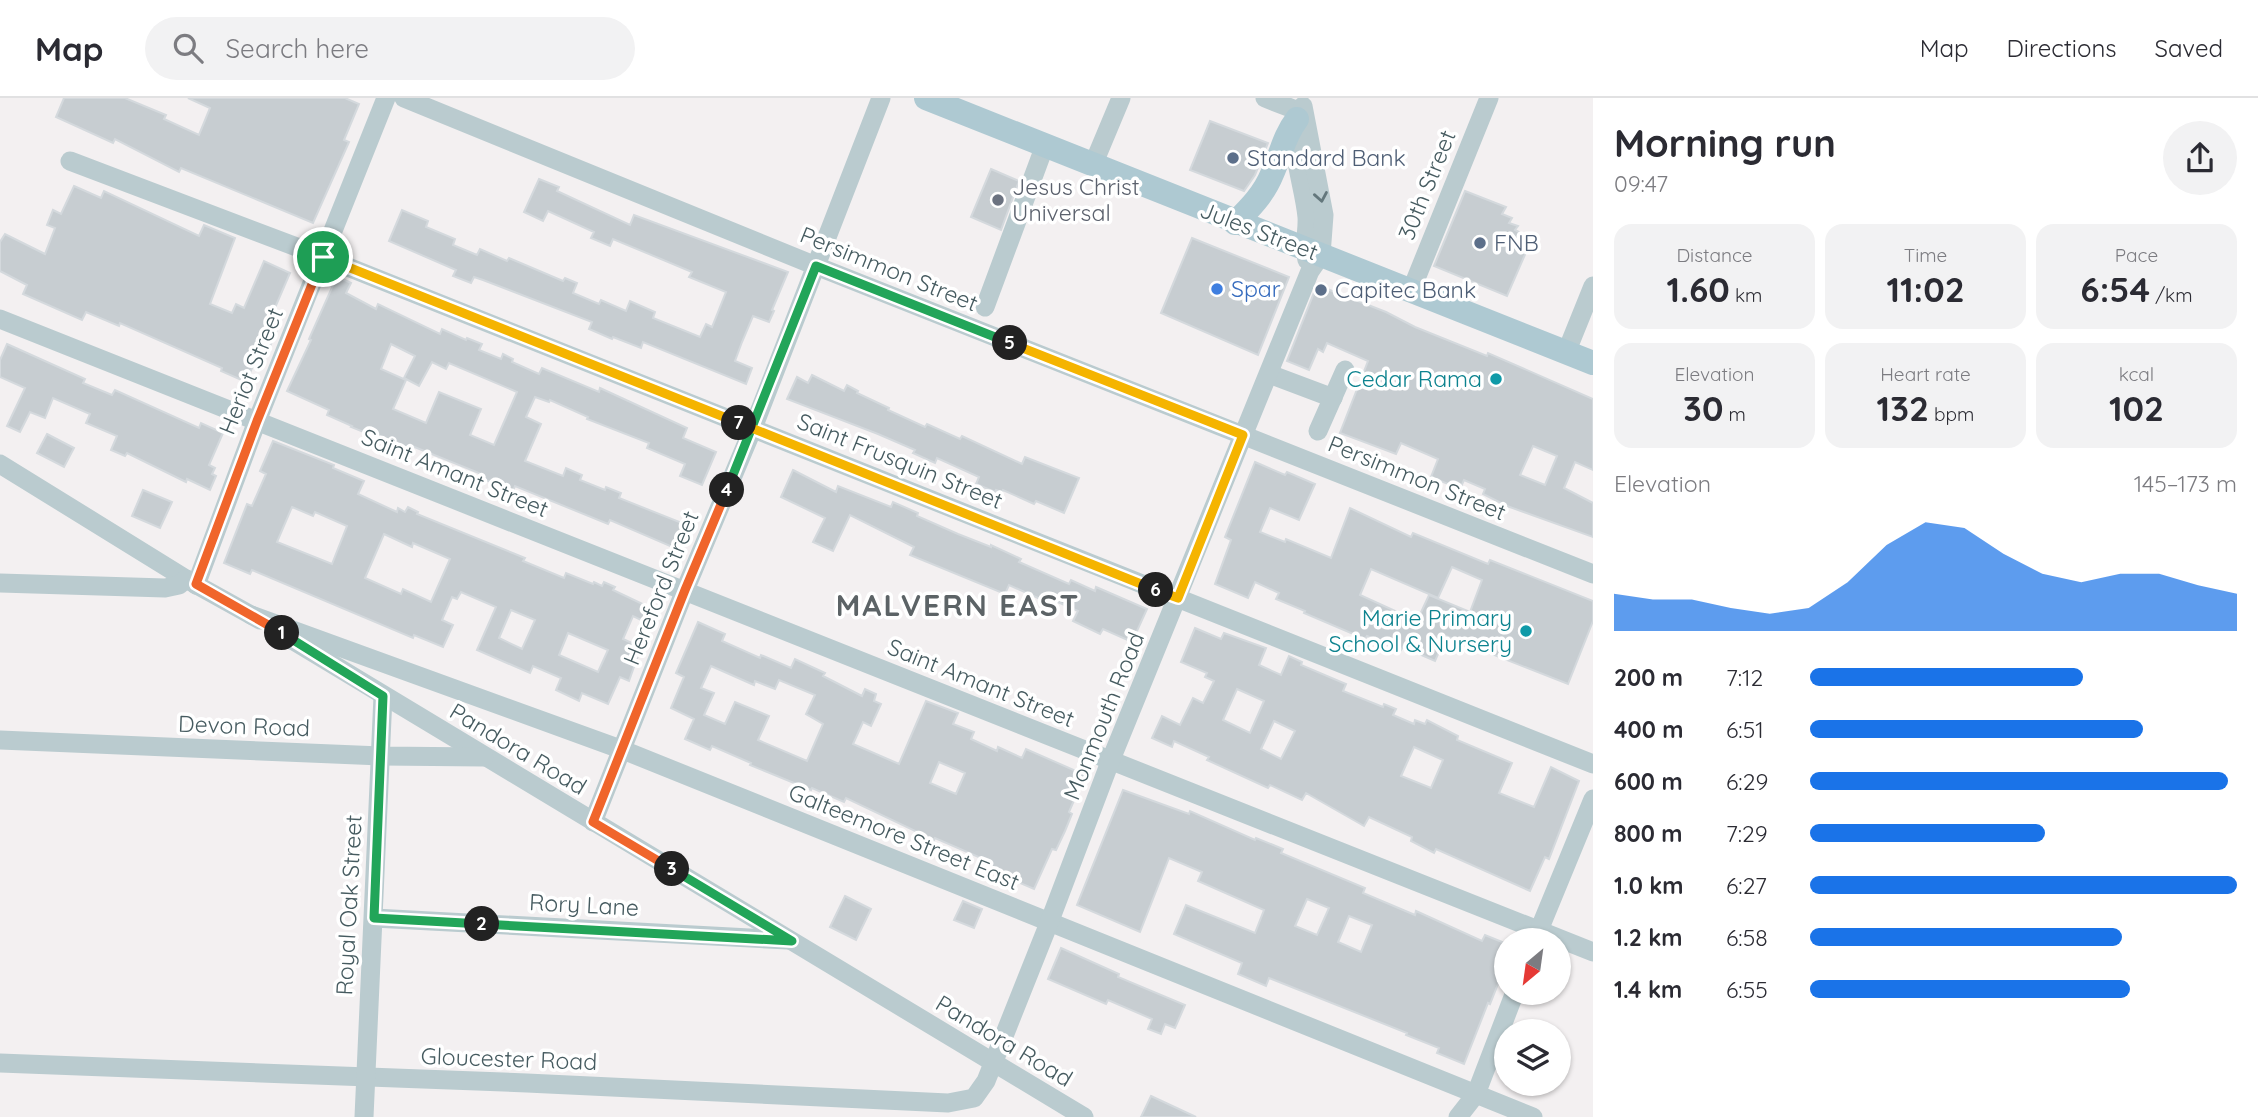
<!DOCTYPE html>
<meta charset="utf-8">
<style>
:root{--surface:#fff;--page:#f2f2f3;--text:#2b2b33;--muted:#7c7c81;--line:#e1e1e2;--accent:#1a73e8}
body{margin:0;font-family:Quicksand,sans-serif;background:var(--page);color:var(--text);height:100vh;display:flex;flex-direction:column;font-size:26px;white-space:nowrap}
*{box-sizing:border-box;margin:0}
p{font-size:23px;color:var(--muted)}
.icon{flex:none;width:38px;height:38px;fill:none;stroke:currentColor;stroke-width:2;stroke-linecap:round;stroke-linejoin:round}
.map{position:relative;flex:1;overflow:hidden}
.drawer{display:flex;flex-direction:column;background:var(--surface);width:665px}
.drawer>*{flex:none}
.needle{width:46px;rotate:209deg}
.controls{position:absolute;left:1494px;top:830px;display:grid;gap:14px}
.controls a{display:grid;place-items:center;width:77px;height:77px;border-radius:50%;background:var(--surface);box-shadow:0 2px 5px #0004;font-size:35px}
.pin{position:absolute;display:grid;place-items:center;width:60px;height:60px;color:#fff;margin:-30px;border:4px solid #fff;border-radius:50%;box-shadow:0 2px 7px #0007}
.km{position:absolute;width:35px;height:35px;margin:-18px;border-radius:50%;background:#222;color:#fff;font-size:19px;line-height:35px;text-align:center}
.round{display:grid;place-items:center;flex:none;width:74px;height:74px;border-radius:37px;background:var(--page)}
.headline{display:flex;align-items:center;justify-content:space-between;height:119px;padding:0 21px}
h1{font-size:38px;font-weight:700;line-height:52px}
.figures{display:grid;grid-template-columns:repeat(3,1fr);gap:10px;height:119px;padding:7px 21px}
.figures div{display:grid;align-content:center;border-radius:18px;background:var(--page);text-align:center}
.figures b{font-size:35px;font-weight:700}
.figures small{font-size:19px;font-weight:400}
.figures p{font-size:19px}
.chart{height:196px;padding:14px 21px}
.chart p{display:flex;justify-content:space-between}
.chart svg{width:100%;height:126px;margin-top:7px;fill:var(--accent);opacity:.7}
ul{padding:0 21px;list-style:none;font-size:23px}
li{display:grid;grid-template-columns:112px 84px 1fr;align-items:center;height:52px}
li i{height:18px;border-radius:9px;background:var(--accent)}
header{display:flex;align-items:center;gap:42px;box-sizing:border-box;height:98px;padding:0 35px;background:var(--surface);border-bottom:2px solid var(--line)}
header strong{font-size:33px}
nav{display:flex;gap:38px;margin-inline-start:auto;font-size:24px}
.search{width:490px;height:63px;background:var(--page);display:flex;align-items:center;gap:18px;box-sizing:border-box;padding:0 24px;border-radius:38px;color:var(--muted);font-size:26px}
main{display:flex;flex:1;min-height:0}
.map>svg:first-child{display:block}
.building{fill:#c7cdd1;stroke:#d4d9dd;stroke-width:2;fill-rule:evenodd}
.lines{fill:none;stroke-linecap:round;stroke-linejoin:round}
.minor{stroke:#bacbcf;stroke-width:19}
.major{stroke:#aec9d2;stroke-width:24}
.oneway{stroke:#63777c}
.split-1-casing{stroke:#fff;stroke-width:14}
.split-2-casing{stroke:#fff;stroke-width:14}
.split-3-casing{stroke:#fff;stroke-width:14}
.split-4-casing{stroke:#fff;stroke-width:14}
.split-5-casing{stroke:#fff;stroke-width:14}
.split-6-casing{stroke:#fff;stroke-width:14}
.split-7-casing{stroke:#fff;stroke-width:14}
.split-8-casing{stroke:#fff;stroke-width:14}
.split-1{stroke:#f0652b;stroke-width:9}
.split-2{stroke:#22a559;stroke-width:9}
.split-3{stroke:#22a559;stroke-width:9}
.split-4{stroke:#f0652b;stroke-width:9}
.split-5{stroke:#22a559;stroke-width:9}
.split-6{stroke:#f5b400;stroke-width:9}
.split-7{stroke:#f5b400;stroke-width:9}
.split-8{stroke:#f5b400;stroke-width:9}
.service-dot{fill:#5c6f8a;stroke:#fff;stroke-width:2.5}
.worship-dot{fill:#6b7280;stroke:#fff;stroke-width:2.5}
.shop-dot{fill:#3f7fe0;stroke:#fff;stroke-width:2.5}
.culture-dot{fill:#0f9aa8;stroke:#fff;stroke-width:2.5}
.labels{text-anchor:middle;stroke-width:7;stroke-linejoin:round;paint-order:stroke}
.service-label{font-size:23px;fill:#4e5e75;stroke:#fff;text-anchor:start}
.street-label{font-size:23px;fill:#465b60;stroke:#fff}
.worship-label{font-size:23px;fill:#5b616d;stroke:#fff;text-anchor:start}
.shop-label{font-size:23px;fill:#366cbe;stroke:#fff;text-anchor:start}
.culture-label{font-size:23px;fill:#0d838f;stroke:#fff;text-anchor:end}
.district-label{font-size:30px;font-weight:bold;letter-spacing:2px;fill:#5c6366;stroke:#fff}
</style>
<header>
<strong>Map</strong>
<div class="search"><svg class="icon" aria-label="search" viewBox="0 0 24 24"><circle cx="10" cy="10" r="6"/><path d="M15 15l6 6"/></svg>Search here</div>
<nav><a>Map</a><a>Directions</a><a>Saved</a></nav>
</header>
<main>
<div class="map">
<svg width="1593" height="1019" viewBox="0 0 1593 1019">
<rect width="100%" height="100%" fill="#f3f0f1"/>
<g class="building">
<polygon points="64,0 125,0 166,17 164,21 199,37 210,10 188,0 345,0 359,6 344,42 349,44 313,125 181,70 179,74 115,41 113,45 56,19"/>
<polygon points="1210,23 1268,45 1255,77 1244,93 1190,72"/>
<polygon points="991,71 1019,83 1001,132 971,119"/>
<polygon points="539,81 559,89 557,93 630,127 634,117 788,174 772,212 774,213 769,224 753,218 742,244 735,263 752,270 746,286 643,244 641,250 613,239 612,241 589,231 592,224 483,182 474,179 471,185 453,178 456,172 389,143 402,112 428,123 426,129 455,141 453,147 477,157 480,151 507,163 509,160 563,183 565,180 577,185 573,195 599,206 601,202 626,213 630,203 655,214 653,220 700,239 706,226 712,229 726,194 689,179 692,174 613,141 610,148 591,140 594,134 548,113 543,123 524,114"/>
<polygon points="74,88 101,100 104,93 199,138 204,127 235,140 210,206 232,215 236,206 244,210 264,163 290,175 271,219 281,223 270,248 263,245 246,284 221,273 222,270 120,225 119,228 86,214 82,222 23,196 27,187 0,173 0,144 5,136 45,156 55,130 47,127 53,112 61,116"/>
<polygon points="1465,93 1506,109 1502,116 1512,120 1509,125 1518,128 1515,132 1519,134 1517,138 1522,140 1518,150 1527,152 1507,198 1434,168"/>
<polygon points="1192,140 1289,179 1258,257 1161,215"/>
<path d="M337 178 351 185 346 195 376 211 378 206 440 236 442 231 466 242 467 240 482 246 479 252 501 261 503 256 513 261 512 264 539 276 542 270 599 294 600 290 687 330 683 340 716 354 702 387 680 378 685 366 647 350 649 345 587 321 588 319 550 302 549 304 535 299 526 319 541 326 525 363 563 378 566 370 582 377 580 382 605 392 606 389 621 395 619 400 687 427 677 451 610 422 608 426 515 388 513 393 483 381 484 377 412 348 410 351 382 339 381 341 351 329 352 328 327 317 329 312 287 293 311 242 309 241ZM391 246 415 258 404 280 419 288 432 264 446 271 449 265 517 294 494 347 470 337 481 311 439 294 426 325 393 311 406 282 381 271Z"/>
<path d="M1317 187 1386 214 1415 229 1487 258 1488 255 1593 301V372L1575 364 1564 390 1593 405V439L1507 408 1483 396 1485 391 1464 382 1460 391 1431 379 1438 361 1401 345 1396 356 1340 335 1368 263 1327 245 1323 254 1318 251 1309 272 1287 263ZM1533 348 1557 358 1545 387 1520 377Z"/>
<polygon points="7,246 85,281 83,285 112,297 115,292 199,330 201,325 223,335 209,367 215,370 212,376 216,378 210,392 187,381 186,384 127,355 125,358 111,352 117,338 86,325 90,316 53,300 45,320 30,314 20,334 7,328 25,290 0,279 0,262"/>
<polygon points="812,277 844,293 847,287 858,293 857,295 889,310 888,312 925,329 927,326 960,341 962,338 1022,366 1025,359 1079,380 1064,415 1036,403 1034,406 1003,392 1002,394 996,392 995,394 976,386 979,379 937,360 935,365 913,355 915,352 878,336 787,301 797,279 808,285"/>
<polygon points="47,336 74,350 64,369 37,355"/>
<path d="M273 343 334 367 333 370 364 383 358 396 397 414 398 410 405 414 408 409 418 414 417 416 525 460 523 463 564 480 566 475 593 486 594 484 602 488 604 484 615 489 613 492 651 510 645 524 633 518 623 541 641 549 629 583 620 579 608 606 582 595 579 603 556 592 561 580 533 568 530 575 477 552 496 509 461 494 457 501 452 499 442 522 453 527 443 549 414 537 413 540 252 472 250 476 224 465 247 406 252 408 266 376 260 373ZM292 409 313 418 315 414 347 428 332 466 277 444ZM384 436 412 449 413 445 450 461 431 504 403 491 401 496 365 480ZM511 512 535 522 522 551 499 540ZM568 535 608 552 598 574 559 557Z"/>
<path d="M1255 364 1285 377 1287 374 1315 386 1299 422 1270 410 1260 434 1285 444 1286 441 1331 460 1350 410 1411 439 1413 435 1488 466 1490 462 1593 503V523L1568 586 1446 538 1435 563 1403 549 1401 552 1367 538 1365 541 1304 515 1305 513 1276 501 1279 495 1255 484 1248 500 1215 486 1231 442 1225 439ZM1452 469 1482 482 1470 514 1429 497 1417 523 1360 497 1371 471 1438 500Z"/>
<polygon points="793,372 836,394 838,388 891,409 893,404 918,415 917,418 958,436 991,449 991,447 1021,461 1019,464 1069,486 1071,482 1095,493 1096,489 1147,511 1132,544 1103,531 1100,536 1073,523 1078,513 1042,497 1040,501 1009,487 1005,496 910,457 914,449 850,417 833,453 813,444 825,420 781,399"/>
<polygon points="143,392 172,404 160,430 132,418"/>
<path d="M698 524 725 536 722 543 760 560 761 557 791 570 795 561 825 575 823 578 862 598 865 591 876 596 874 603 881 606 871 628 863 624 853 646 899 666 926 603 958 615 953 626 974 634 971 641 997 653 998 649 1022 660 1026 651 1085 677 1069 714 1072 716 1065 733 1056 752 1052 751 1034 791 978 767 981 760 935 740 934 742 846 700 844 704 812 690 811 692 750 667 751 665 712 648 710 652 685 641 694 621 671 610 684 579 676 575ZM711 568 754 587 755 583 775 591 779 582 815 597 806 616 823 626 807 663 758 642 769 618 735 604 725 626 704 617 714 595 701 590ZM939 664 965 675 956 696 930 685Z"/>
<path d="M1195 530 1221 541 1224 535 1266 550 1259 567 1281 577 1289 558 1302 564 1301 567 1346 586 1343 593 1383 609 1384 606 1396 611 1393 617 1414 626 1415 622 1425 626 1427 622 1458 638 1457 642 1512 665 1499 695 1534 709 1551 669 1579 683 1549 761 1545 759 1530 793 1436 751 1434 755 1411 743 1412 739 1369 719 1364 728 1306 695 1302 702 1270 687 1268 690 1207 662 1209 659 1174 643 1172 649 1152 640 1162 618 1180 627 1193 600 1203 605 1214 583 1205 579 1207 575 1181 564ZM1237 591 1264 603 1250 635 1223 622ZM1274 623 1295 633 1281 661 1261 651ZM1414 649 1443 662 1431 690 1401 678Z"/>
<path d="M1123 692 1189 716 1190 713 1255 742 1256 740 1283 751 1281 755 1365 790 1363 795 1415 817 1416 813 1482 843 1485 837 1507 846V862L1498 886 1490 906 1488 905 1464 966 1437 955 1439 950 1406 937 1407 935 1269 880 1266 888 1238 876 1242 865 1174 836 1186 807 1255 835 1264 812 1198 783 1202 774 1169 760 1140 834 1077 807ZM1307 801 1329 810 1317 837 1295 828ZM1349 818 1372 827 1361 854 1338 844Z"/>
<polygon points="845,798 871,811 856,842 830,829"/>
<polygon points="963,803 982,811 974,830 954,822"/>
<polygon points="1061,850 1119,876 1118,879 1185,907 1175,930 1165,926 1161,936 1148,931 1152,921 1108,902 1106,906 1048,881"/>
<polygon points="1151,998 1196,1019 1141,1019"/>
</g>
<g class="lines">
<g class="minor">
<polyline points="404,0 816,168 1593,476"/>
<polyline points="1265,0 1301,14"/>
<path d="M1296 26C1291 57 1304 88 1307 119 1308 134 1303 147 1307 162"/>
<polyline points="70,63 323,159 1593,666"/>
<polyline points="1093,67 1121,0"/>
<polyline points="1411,193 1489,0"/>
<polyline points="985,209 1045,47"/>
<polyline points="0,221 1593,854"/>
<polyline points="1566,255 1593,188"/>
<polyline points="1269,276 1333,300"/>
<polyline points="1318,333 1345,272"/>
<polyline points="0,366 186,481 260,522"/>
<polyline points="0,485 165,490 179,487 186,481"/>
<polyline points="196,487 257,323 386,0"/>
<polyline points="251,517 623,652 1533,1019"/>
<polyline points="289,540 1084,1019"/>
<polyline points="0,642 381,658 484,659"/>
<polyline points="593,724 685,492 753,330 881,0"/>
<polyline points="374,820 788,842"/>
<polyline points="1535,842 1593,701"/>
<polyline points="0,965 527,985 948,1005 974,1000 986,983 1049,825 1110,664 1310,173 1321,157 1324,117 1303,8"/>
<polyline points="364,1019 383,598"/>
<polyline points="1458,1019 1476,996 1515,894"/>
</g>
<g class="major">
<polyline points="926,0 1593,265"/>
<path d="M1235 125C1250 110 1264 96 1272 76 1281 56 1284 38 1297 21"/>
</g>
</g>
<defs><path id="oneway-chevron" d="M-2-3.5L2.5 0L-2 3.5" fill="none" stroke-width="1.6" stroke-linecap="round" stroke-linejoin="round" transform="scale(1.75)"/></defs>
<use class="oneway" href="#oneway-chevron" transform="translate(1321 99) rotate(80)"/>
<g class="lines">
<g class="split-1-casing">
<polyline id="split-1" points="282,535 196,486 257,323 323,159"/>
</g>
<g class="split-2-casing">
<polyline id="split-2" points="282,535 383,598 374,820 482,826"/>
</g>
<g class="split-3-casing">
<polyline id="split-3" points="482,826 792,843 672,771"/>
</g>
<g class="split-4-casing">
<polyline id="split-4" points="672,771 593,724 685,492 727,392"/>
</g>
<g class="split-5-casing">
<polyline id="split-5" points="727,392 816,168 1010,245"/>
</g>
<g class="split-6-casing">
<polyline id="split-6" points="1010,245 1243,337 1178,500 1156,492"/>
</g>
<g class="split-7-casing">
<polyline id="split-7" points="739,325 1156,492"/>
</g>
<g class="split-8-casing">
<polyline id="split-8" points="323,159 739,325"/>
</g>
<use href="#split-1" class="split-1"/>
<use href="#split-2" class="split-2"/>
<use href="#split-3" class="split-3"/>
<use href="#split-4" class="split-4"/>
<use href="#split-5" class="split-5"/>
<use href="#split-6" class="split-6"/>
<use href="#split-7" class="split-7"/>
<use href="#split-8" class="split-8"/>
</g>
<g class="service-dot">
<circle cx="1233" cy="60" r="7"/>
<circle cx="1480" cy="145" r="7"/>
<circle cx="1321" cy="192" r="7"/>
</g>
<circle class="worship-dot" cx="998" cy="102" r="7"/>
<circle class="shop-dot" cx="1217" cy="191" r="7"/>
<g class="culture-dot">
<circle cx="1496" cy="281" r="7"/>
<circle cx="1526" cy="533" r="7"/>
</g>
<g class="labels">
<g class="service-label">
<text x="1247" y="68">Standard Bank</text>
<text x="1494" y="153">FNB</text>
<text x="1335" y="200">Capitec Bank</text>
</g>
<g class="street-label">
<text transform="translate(1427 87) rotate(-68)" y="8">30th Street</text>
<text transform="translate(1259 133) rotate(21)" y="8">Jules Street</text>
<text transform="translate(889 171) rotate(22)" y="8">Persimmon Street</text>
<text transform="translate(251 273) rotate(-68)" y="8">Heriot Street</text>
<text transform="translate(900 363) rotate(22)" y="8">Saint Frusquin Street</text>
<text transform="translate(455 375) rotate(22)" y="8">Saint Amant Street</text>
<text transform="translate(1417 380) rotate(22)" y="8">Persimmon Street</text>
<text transform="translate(661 490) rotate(-68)" y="8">Hereford Street</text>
<text transform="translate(981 585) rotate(22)" y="8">Saint Amant Street</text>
<text transform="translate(1104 618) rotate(-68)" y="8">Monmouth Road</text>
<text transform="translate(244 628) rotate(2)" y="8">Devon Road</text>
<text transform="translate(518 651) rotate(31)" y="8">Pandora Road</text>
<text transform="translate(904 739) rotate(22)" y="8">Galteemore Street East</text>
<text transform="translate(349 807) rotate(-87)" y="8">Royal Oak Street</text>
<text transform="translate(584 807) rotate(3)" y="8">Rory Lane</text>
<text transform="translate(1004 943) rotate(31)" y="8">Pandora Road</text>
<text transform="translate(509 961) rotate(2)" y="8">Gloucester Road</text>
</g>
<g class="worship-label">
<text x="1012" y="97">Jesus Christ<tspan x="1012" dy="26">Universal</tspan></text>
</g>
<g class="shop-label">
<text x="1231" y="199">Spar</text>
</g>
<g class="culture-label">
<text x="1482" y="289">Cedar Rama</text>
<text x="1512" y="528">Marie Primary<tspan x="1512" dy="26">School &amp; Nursery</tspan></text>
</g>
<g class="district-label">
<text x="958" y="518">MALVERN EAST</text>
</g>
</g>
</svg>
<div class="controls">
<a><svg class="needle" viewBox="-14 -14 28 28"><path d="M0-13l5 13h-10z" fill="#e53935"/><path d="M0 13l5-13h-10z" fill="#7c7c81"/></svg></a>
<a><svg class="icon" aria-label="layers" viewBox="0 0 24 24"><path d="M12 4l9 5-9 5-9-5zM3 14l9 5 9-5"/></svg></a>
</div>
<div class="pin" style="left:323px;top:159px;background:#1e9e55"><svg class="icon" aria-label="arrive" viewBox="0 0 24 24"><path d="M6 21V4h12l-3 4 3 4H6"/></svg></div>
<b class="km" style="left:282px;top:535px">1</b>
<b class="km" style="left:482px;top:826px">2</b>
<b class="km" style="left:672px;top:771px">3</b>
<b class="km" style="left:727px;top:392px">4</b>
<b class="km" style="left:1010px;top:245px">5</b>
<b class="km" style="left:1156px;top:492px">6</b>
<b class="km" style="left:739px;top:325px">7</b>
</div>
<section class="drawer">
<div class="headline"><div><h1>Morning run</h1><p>09:47</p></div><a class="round"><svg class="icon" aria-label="share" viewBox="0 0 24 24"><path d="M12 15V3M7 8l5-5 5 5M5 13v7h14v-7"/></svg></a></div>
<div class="figures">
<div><p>Distance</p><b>1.60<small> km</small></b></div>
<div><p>Time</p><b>11:02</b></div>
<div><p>Pace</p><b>6:54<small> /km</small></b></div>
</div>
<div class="figures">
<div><p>Elevation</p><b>30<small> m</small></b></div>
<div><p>Heart rate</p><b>132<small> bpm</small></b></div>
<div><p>kcal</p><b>102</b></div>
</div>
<div class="chart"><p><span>Elevation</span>145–173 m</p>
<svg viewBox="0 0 160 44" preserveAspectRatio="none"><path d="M0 44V31L10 33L20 33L30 36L40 38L50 36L60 27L70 14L80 6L90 8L100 17L110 24L120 27L130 24L140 24L150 28L160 31V44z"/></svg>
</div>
<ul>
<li><b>200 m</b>7:12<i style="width:64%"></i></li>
<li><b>400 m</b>6:51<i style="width:78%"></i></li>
<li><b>600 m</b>6:29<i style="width:98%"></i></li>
<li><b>800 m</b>7:29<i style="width:55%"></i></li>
<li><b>1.0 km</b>6:27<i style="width:100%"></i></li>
<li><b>1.2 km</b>6:58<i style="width:73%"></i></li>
<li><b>1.4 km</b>6:55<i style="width:75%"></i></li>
</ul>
</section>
</main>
